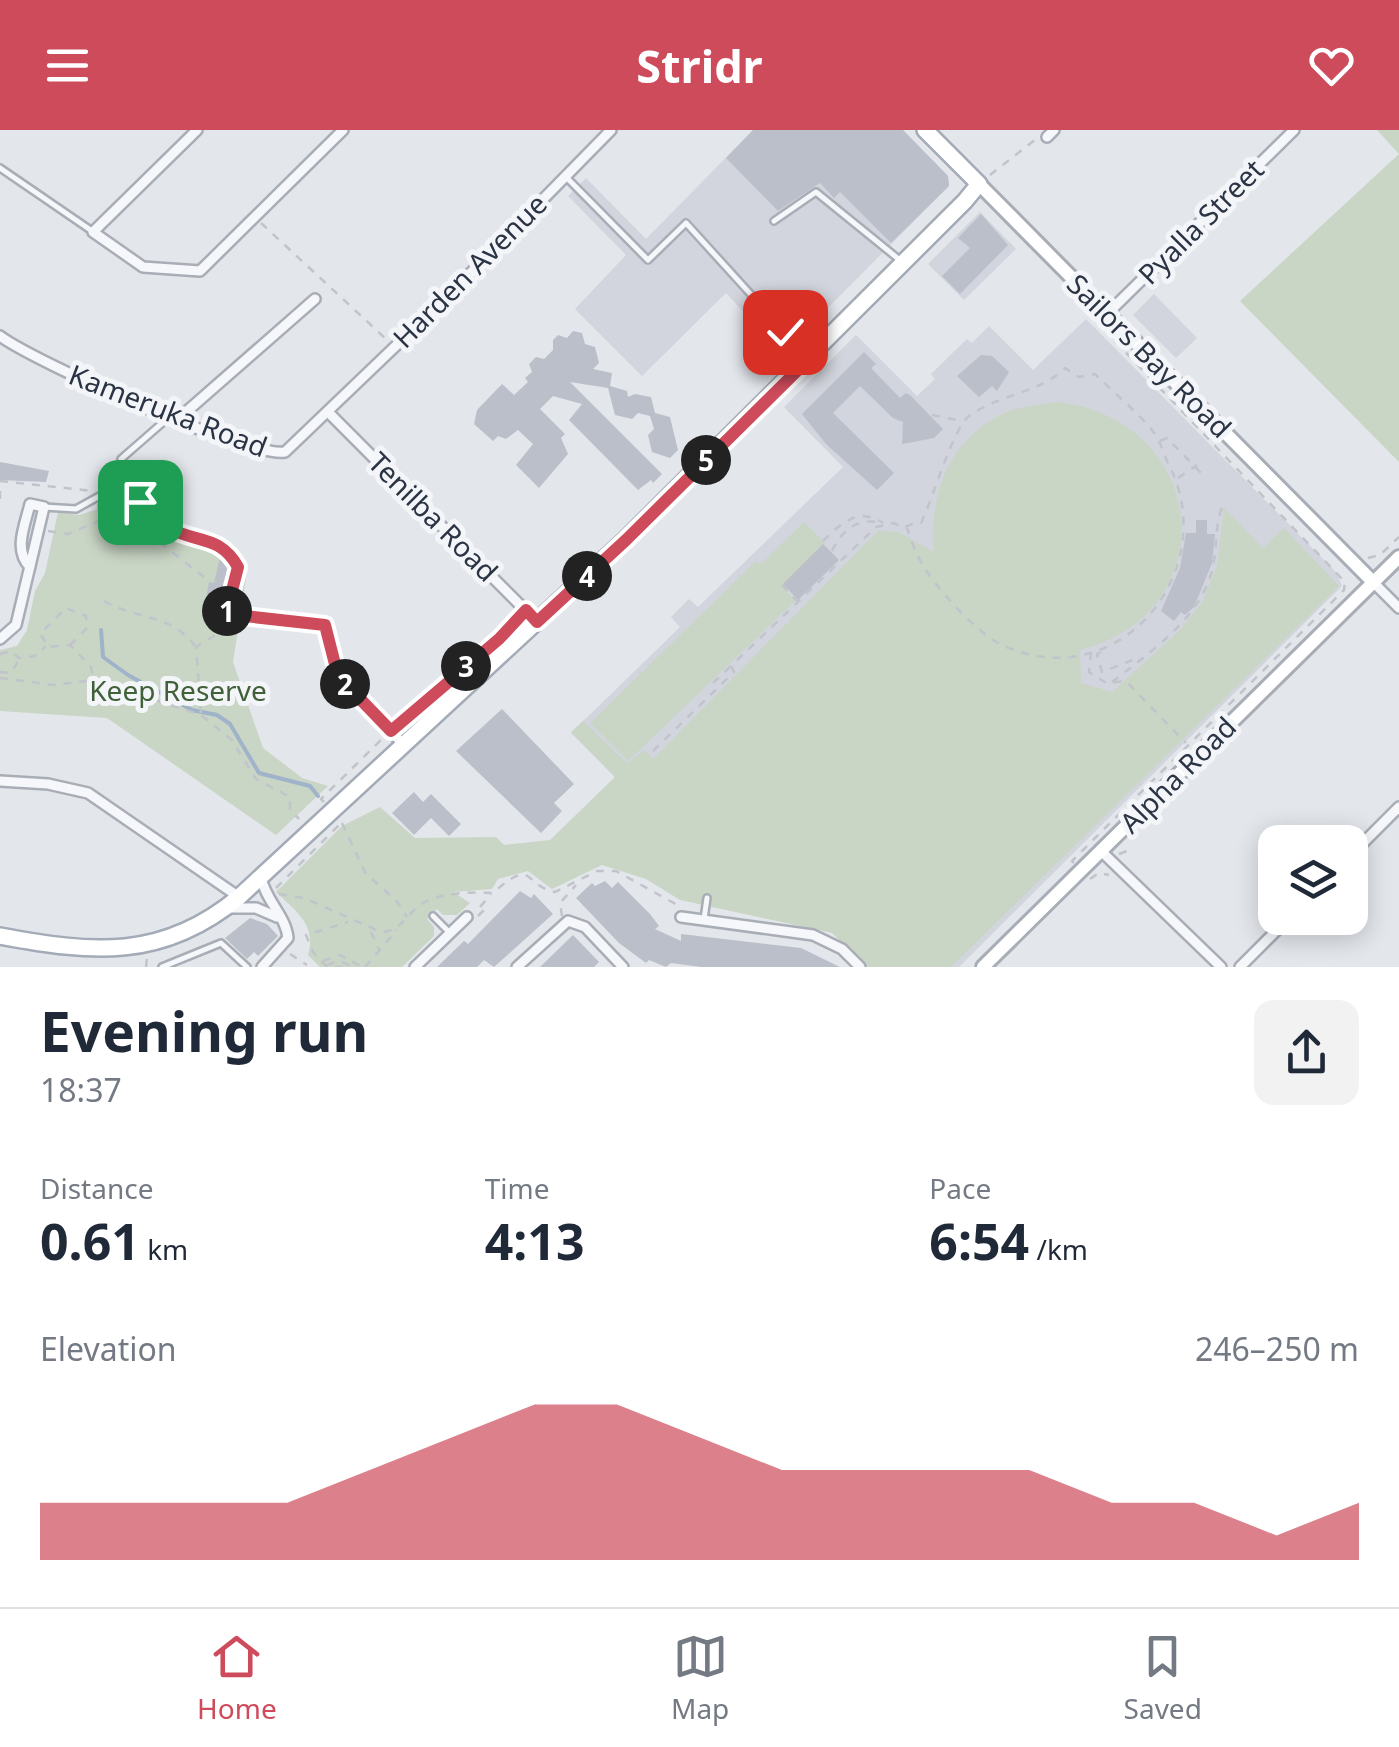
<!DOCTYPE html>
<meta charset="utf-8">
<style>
:root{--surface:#fff;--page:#f2f2f3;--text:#1f2937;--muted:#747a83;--line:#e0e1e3;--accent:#ce4b5c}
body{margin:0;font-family:"Noto Sans",sans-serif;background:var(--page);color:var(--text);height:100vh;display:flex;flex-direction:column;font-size:38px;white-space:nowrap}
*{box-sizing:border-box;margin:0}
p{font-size:32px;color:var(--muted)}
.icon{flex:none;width:55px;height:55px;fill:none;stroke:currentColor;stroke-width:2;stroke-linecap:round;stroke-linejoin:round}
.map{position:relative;height:837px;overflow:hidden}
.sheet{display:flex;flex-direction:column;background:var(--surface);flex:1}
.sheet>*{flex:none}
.tools{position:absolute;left:1258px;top:695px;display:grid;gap:20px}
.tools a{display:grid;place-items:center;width:110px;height:110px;border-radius:20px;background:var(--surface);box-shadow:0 5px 25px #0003;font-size:50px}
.pin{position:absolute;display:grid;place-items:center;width:85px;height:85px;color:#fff;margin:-42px;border-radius:20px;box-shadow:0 5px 15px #0006}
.km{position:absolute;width:50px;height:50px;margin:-25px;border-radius:50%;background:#222;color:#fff;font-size:28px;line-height:50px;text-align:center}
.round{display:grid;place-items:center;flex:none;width:105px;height:105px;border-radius:20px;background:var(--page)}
.head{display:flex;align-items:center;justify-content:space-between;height:170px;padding:0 40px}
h1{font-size:55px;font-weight:700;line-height:75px}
.stats{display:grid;grid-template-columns:repeat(3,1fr);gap:15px;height:170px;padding:10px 40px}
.stats div{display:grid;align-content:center}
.stats b{font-size:50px;font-weight:700}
.stats small{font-size:28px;font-weight:400}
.stats p{font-size:28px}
.chart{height:280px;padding:20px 40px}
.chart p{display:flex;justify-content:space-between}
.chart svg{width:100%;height:180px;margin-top:10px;fill:var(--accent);opacity:.7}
header{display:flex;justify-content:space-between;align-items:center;height:130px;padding:0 40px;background:var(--accent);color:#fff;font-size:45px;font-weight:700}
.tab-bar{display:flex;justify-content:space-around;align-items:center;height:140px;border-top:2px solid var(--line);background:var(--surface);font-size:28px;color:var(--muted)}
.tab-bar a{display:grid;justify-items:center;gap:5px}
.tab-bar .on{color:var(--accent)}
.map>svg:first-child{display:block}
.built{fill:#d2d5dd}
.green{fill:#c9d5c5}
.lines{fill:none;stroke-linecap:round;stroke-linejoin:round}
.stream{stroke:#9fb3cb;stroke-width:4}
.building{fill:#bbbfc9}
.lane-casing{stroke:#a8adb6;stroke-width:10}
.street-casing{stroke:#a8adb6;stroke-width:14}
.secondary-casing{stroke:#a8adb6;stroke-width:18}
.primary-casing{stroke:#a3abb7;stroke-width:20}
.path{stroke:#c1c4cb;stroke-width:2.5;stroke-dasharray:8 8;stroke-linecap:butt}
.lane{stroke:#f6f7fa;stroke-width:5}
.street{stroke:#f6f7fa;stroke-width:9}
.secondary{stroke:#fff;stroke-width:12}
.primary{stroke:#fff;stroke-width:15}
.route-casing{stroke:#fff;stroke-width:20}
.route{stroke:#ce4b5c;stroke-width:12}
.labels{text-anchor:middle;stroke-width:10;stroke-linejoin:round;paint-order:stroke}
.street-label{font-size:28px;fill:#2b3444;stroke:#f3f5f9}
.park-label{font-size:28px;fill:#3f6038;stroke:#f3f5f9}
</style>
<header><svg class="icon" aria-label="menu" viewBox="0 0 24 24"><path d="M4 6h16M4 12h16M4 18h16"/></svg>Stridr<svg class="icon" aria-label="heart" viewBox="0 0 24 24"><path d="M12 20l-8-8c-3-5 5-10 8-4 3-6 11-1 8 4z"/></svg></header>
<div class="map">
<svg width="1399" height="837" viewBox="0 0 1399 837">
<rect width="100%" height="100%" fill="#e3e6eb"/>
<g class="built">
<polygon points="753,0 903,0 948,46 949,56 782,224 726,163 642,246 575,179 626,125 568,66 586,48 646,109"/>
<polygon points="980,82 1016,119 964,170 928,134"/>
<polygon points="1154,164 1197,208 1176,228 1133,185"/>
<polygon points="1086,189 1336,442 1342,456 959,837 869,837 832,798 615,647 571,603 680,497 671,487 689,469 698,477 843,337 784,277 856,205 917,266 935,249 931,244 967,209 972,213 989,196 1033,240"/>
</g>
<g class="green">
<polygon points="1377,0 1399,0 1399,332 1240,171 1399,24"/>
<path d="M1057 272C1210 289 1227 483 1080 520L1081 553 1112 562 1179 501 1203 471 1217 435 1224 378 1263 418 1284 398 1339 456 951 837H868L832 803 680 770 646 749 602 735 552 759 528 741 498 749 492 759 453 762 470 773 457 785H443L437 779 427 789 434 797V806L402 837H320L308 825C317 795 296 781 276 762L342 696 380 677 415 708 496 707 504 715 550 710 615 647 571 602 583 591 627 633 645 620 653 629 878 401 898 402 934 422C929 365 948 310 1003 284 1019 276 1039 275 1057 272Z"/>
<polygon points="120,372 167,406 215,410 238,431 246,448 233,532 263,618 302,648 328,656 276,705 107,588 0,581 0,520 17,516 27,500 35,461 45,443 58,382 79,385"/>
<polygon points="804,392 825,413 782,456 795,471 628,631 590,593 756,431 761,434"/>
</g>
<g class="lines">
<polyline class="stream" points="101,500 103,527 128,545 192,580 217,585 230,594 259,643 310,656 318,666"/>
</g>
<g class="building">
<polygon points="753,0 903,0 948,46 949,56 891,113 840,62 834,68 820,53 778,81 726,28"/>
<polygon points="981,84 1008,115 960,164 942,146 970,118 958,108"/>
<polygon points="573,201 582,203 585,214 595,217 599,233 593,239 612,243 610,256 627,261 628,267 635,264 651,267 655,283 670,287 678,320 670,328 652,322 648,305 654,299 650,286 638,283 632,289 615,285 608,258 570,252 662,344 653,353 651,350 638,360 569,290 582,274 553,266 540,279 565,304 561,308 568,324 539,358 516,335 533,314 518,300 506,309 498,306 493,311 474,294 477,280 502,254 514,265 528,252 525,248 532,242 529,234 536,227 544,229 553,220 553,210 558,205 567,208"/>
<polygon points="864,222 876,234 871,238 900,268 906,263 911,266 943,299 934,308 902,314 903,292 893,288 860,256 833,283 894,343 877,360 826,314 802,284"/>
<polygon points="981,225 992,226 1009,242 997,261 992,256 979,267 957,246"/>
<polygon points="0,332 49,341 46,352 0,350"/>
<polygon points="1196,390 1207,390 1207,404 1215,404 1212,433 1194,477 1185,485 1181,482 1174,491 1161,481 1180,438 1186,403 1196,403"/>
<polygon points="823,414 839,430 798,470 783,454"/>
<polygon points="220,428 231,437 221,488 203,485 209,452 214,453"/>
<polygon points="502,579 574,654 554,673 562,681 541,703 456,621"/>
<polygon points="414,662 423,672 431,664 461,694 449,706 431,688 414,705 392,683"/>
<polygon points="605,751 612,758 618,752 650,784 659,796 655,799 681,811 681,804 801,818 840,837 701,837 671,833 666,837 649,830 646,833 619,813 576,768 592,753 595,756"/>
<polygon points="520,761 531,768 534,764 553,784 494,837 484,830 477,837 437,837 464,811 468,814"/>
<polygon points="250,788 267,794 278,806 258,826 254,822 247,829 225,808"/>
<polygon points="573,805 599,832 594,837 540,837"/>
</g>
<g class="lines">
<g class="lane-casing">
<g id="lane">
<polyline points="0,38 92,101"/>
<polyline points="567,48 648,130 686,93 785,202 810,224"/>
<polyline points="774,91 816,62 901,131"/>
<polyline points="121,329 168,288"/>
<path d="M44 377 76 379 114 358 121 359C139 371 152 390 171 399 197 412 221 406 238 437L226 484"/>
<polyline points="433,786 449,802"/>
<polyline points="704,789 707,768"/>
<polyline points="162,837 221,813 247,837"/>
</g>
</g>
<g class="street-casing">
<g id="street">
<polyline points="197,0 93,102 143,137 200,141 343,0"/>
<polyline points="1047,7 1054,0"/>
<polyline points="1107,184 1294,0"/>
<path d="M0 206C35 232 248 328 285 322L451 163 611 0"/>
<polyline points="329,283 537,492"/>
<polyline points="178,289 315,169"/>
<polyline points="1373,452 1399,478"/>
<polyline points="325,495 338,546 403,614"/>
<path d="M0 509 16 495 44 377 30 374C25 395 13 420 30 437"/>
<polyline points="0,651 48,654 88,663 239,767"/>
<polyline points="1101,721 1221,837"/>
<polyline points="1350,726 1399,677"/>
<path d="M261 747C265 770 286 786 288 808L262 837"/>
<polyline points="229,778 256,778 277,787"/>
<polyline points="681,787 813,805 842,819 860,837"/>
<polyline points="415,837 467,787"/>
<polyline points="517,837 568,791 585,797 623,837"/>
<polyline points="1240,837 1289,788"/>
</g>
</g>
<g class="secondary-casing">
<g id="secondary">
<polyline points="979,54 1373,452"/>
<polyline points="983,837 1399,427"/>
</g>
</g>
<g class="primary-casing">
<path id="primary" d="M0 806C92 823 162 831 239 767L625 410 965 71 979 54 925 0"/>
</g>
<g class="path">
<polyline points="990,45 1036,9"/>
<polyline points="261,93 386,209"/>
<polyline points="932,285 962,291"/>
<polyline points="1160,311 1167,308 1203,345"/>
<polyline points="1178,348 1197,335"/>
<polyline points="0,351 93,361"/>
<polyline points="101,356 115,333"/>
<polyline points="0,361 0,371"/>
<polyline points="101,392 144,400 209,451"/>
<polyline points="48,401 68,404 99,391 98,374"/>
<path d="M823 411C840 394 859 376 883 393"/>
<path d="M832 421C843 399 857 387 883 393"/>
<polyline points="1368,428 1380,425 1399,407"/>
<polyline points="782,455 797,471"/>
<path d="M104 471C136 490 171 483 195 516"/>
<polyline points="232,485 313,494"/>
<polyline points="506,501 517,488"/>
<polyline points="70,515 87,498 86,486 66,478 40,504 49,517 70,515 91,537 93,548"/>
<polyline points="1091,522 1089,542 1106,553 1126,551 1186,613"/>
<polyline points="1101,522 1097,524 1102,542 1138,528"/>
<path d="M0 524 11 521 19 528C31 527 39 527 45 516"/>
<polyline points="0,542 11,543 19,530"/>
<polyline points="0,548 54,555 93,550 201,585 231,609 256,649 290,667 290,680 299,689"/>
<path d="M1112 552C1148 524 1198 490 1211 444 1218 422 1214 395 1223 375"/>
<polyline points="713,553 730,537"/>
<polyline points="201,583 196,517 214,506 225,492"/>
<polyline points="398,596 493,513"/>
<path d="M653 621 734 542 731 536 876 397 894 393 903 398C909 395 914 393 921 393 933 369 952 301 968 287 997 264 1039 264 1065 238L1079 247 1095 244C1115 264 1138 282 1155 304 1160 311 1163 323 1167 331 1226 440 1117 571 1000 514 975 501 935 457 921 432 914 421 911 407 906 396"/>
<polyline points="324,672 321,669 384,607"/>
<polyline points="342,693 366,744 396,770 407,787"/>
<polyline points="1119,724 1130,720"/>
<polyline points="1074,733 1072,731 1344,460 1345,452 1112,208"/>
<polyline points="1090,749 1099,743 1109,745"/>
<polyline points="276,758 342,692"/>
<path d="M279 764 304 768 381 802C403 802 408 779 427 771 447 762 471 762 493 763 535 726 522 755 555 762L597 741H616L681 777"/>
<polyline points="480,777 491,764"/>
<polyline points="478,786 484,780 480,777"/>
<polyline points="562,786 560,773 576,755"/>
<polyline points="371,802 380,821"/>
<polyline points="290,824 307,835"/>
<polyline points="323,831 340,825 362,837"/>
<polyline points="327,835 339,831 354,837"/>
<polyline points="146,837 147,827"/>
<polyline points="327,837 313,822 306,805 348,792"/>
<polyline points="335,837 342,837"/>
<polyline points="365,837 397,800"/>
</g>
<use href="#lane" class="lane"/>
<use href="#street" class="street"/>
<use href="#secondary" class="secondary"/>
<use href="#primary" class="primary"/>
</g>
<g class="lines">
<g class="route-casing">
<path id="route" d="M140 372C149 382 159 393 171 399 197 413 220 405 238 437L226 484 325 495 338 546 391 601 499 509 526 480 537 492 626 410 812 226 785 202"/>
</g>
<use href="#route" class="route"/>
</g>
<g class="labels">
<g class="street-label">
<text transform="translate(1201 92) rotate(-45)" y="10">Pyalla Street</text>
<text transform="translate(470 141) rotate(-45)" y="10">Harden Avenue</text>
<text transform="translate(1149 226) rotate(45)" y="10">Sailors Bay Road</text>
<text transform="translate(168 281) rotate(21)" y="10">Kameruka Road</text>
<text transform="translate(433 387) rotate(45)" y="10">Tenilba Road</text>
<text transform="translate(1178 645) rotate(-45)" y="10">Alpha Road</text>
</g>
<g class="park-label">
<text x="178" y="571">Keep Reserve</text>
</g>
</g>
</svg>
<div class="tools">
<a><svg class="icon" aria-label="layers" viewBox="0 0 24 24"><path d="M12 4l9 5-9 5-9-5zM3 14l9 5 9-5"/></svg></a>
</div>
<div class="pin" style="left:140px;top:372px;background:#1e9e55"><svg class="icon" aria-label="arrive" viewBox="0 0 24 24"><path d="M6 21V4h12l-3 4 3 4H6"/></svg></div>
<div class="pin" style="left:785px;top:202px;background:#d93025"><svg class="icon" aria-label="check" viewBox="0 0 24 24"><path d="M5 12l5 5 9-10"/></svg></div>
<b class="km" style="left:227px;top:481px">1</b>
<b class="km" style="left:345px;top:554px">2</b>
<b class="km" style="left:466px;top:536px">3</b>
<b class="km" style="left:587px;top:446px">4</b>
<b class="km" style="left:706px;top:330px">5</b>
</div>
<section class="sheet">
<div class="head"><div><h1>Evening run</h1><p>18:37</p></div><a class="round"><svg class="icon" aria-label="share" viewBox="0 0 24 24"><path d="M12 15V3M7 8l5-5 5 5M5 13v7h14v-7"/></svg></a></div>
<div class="stats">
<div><p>Distance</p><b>0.61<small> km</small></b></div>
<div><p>Time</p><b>4:13</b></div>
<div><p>Pace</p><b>6:54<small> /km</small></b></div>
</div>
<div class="chart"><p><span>Elevation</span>246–250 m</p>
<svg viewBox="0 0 160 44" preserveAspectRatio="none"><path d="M0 44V30L10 30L20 30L30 30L40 22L50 14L60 6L70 6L80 14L90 22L100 22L110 22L120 22L130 30L140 30L150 38L160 30V44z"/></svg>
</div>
</section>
<nav class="tab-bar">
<a class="on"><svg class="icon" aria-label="home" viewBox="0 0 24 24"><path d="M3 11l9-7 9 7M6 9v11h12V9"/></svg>Home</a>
<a><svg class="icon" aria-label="map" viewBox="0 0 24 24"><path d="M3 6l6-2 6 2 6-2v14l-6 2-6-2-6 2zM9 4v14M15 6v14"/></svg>Map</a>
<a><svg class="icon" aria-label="saved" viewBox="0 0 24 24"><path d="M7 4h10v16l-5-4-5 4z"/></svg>Saved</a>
</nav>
